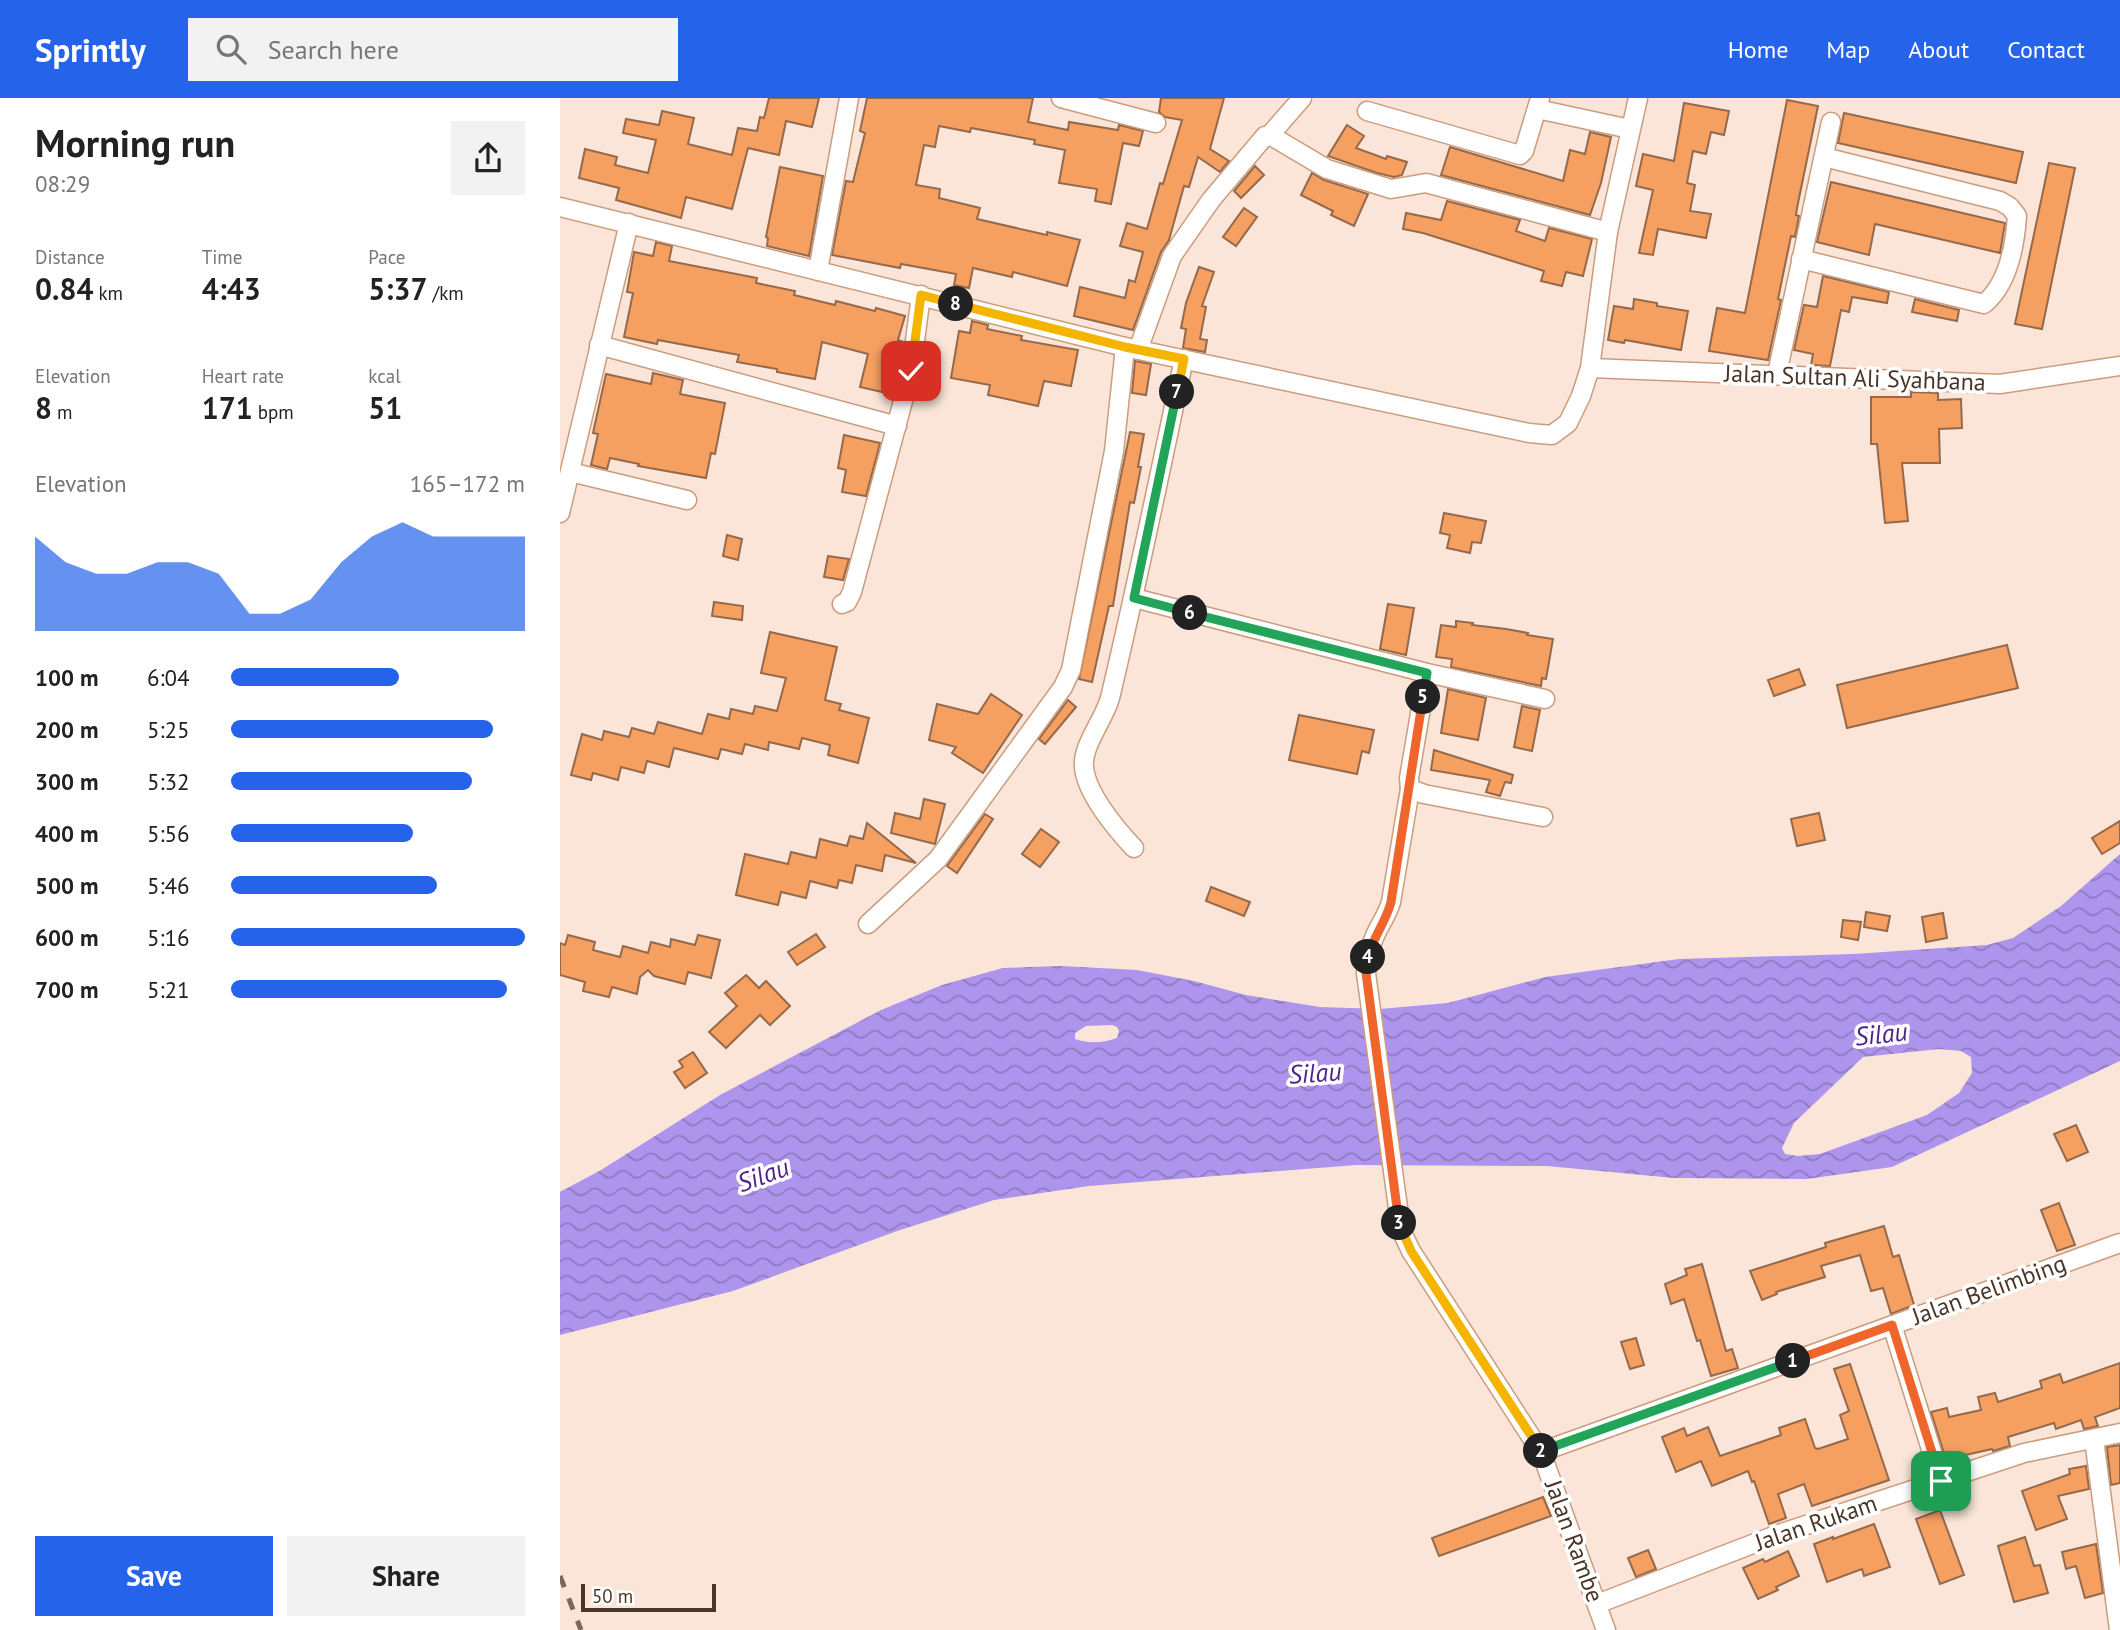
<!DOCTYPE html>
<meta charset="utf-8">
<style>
:root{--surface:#fff;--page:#f2f2f2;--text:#222;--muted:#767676;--accent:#2563eb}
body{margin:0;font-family:"PT Sans",sans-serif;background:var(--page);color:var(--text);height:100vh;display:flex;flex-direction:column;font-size:26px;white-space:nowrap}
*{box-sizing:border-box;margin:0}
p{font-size:23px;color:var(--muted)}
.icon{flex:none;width:38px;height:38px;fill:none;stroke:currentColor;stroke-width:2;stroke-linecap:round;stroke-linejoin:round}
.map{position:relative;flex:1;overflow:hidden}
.details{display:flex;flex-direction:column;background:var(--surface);width:560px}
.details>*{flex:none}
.scale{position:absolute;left:21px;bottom:18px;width:135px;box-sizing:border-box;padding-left:7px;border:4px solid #4a3628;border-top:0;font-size:19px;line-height:24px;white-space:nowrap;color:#4a3628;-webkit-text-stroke:5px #fff;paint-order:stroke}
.pin{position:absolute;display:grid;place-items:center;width:60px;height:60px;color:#fff;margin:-30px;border-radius:14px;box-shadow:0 4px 10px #0006}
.km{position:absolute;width:35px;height:35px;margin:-18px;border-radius:50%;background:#222;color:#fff;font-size:19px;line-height:35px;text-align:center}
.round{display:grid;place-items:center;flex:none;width:74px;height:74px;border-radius:0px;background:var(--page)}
.summary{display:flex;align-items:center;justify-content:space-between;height:119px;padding:0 35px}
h1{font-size:38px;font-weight:600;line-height:52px}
.stats{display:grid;grid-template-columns:repeat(3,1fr);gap:10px;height:119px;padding:7px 35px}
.stats div{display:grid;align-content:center}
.stats b{font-size:30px;font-weight:600}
.stats small{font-size:19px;font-weight:400}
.stats p{font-size:19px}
.chart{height:196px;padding:14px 35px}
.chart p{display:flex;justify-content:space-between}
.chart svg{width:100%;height:126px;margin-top:7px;fill:var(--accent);opacity:.7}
.primary-button{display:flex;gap:14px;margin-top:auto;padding:14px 35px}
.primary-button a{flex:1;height:80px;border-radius:0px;background:var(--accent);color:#fff;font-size:28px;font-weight:600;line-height:80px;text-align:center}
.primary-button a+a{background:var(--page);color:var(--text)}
ul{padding:0 35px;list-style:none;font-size:23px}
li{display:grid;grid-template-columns:112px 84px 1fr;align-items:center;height:52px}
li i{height:18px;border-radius:9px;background:var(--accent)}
header{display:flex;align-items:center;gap:42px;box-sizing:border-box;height:98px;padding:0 35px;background:var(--accent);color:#fff}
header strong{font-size:33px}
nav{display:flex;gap:38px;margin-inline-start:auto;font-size:24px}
.search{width:490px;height:63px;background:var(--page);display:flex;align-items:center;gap:18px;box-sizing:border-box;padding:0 24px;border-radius:0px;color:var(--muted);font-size:26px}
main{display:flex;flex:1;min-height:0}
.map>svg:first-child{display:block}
.water{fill:url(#water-waves);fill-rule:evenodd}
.building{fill:#f59f61;stroke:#95694a;stroke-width:2}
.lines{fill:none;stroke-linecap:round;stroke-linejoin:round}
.street-casing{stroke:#cc9c7c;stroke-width:21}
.street{stroke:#fff;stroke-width:18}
.rail{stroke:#7c685a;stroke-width:5;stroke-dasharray:12 12;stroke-linecap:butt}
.split-1-casing{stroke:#fff;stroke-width:14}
.split-2-casing{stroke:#fff;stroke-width:14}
.split-3-casing{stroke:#fff;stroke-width:14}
.split-4-casing{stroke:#fff;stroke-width:14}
.split-5-casing{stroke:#fff;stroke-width:14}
.split-6-casing{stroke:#fff;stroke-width:14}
.split-7-casing{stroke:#fff;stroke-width:14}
.split-8-casing{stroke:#fff;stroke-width:14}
.split-9-casing{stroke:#fff;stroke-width:14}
.split-1{stroke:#f0652b;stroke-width:9}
.split-2{stroke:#22a559;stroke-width:9}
.split-3{stroke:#f5b400;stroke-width:9}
.split-4{stroke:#f0652b;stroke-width:9}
.split-5{stroke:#f0652b;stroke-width:9}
.split-6{stroke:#22a559;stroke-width:9}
.split-7{stroke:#22a559;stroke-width:9}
.split-8{stroke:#f5b400;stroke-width:9}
.split-9{stroke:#f5b400;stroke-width:9}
.labels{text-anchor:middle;stroke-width:7;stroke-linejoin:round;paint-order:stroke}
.street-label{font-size:24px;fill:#4a3628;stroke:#fff}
.water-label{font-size:26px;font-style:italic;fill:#4c258b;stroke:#fff}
</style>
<header>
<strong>Sprintly</strong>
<div class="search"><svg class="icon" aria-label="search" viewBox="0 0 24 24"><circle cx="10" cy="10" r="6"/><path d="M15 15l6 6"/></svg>Search here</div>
<nav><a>Home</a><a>Map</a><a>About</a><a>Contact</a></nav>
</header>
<main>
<section class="details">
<div class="summary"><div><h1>Morning run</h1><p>08:29</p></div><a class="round"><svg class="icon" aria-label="share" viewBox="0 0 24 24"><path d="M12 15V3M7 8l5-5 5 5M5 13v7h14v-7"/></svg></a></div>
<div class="stats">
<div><p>Distance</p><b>0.84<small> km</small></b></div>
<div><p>Time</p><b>4:43</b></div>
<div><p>Pace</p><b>5:37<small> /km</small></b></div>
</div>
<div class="stats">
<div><p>Elevation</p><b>8<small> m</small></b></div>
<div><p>Heart rate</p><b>171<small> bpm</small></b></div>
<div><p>kcal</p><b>51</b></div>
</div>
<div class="chart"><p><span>Elevation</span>165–172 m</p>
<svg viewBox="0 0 160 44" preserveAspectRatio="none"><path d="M0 44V11L10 20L20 24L30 24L40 20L50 20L60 24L70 38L80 38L90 33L100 20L110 11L120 6L130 11L140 11L150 11L160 11V44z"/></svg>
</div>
<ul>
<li><b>100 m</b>6:04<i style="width:57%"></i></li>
<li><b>200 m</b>5:25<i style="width:89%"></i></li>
<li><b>300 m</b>5:32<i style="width:82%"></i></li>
<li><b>400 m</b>5:56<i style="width:62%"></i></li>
<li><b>500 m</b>5:46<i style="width:70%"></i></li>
<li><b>600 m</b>5:16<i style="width:100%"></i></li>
<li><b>700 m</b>5:21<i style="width:94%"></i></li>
</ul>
<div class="primary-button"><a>Save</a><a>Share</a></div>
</section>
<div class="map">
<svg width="1560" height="1532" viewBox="0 0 1560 1532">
<defs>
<pattern id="water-waves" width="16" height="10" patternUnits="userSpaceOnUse" patternTransform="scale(1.75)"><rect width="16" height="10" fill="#ad95ee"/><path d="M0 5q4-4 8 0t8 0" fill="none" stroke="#8f7ac1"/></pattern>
</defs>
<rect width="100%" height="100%" fill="#fae5d8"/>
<path class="water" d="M1560 756V963L1332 1069 1247 1081 1114 1080 987 1068 796 1067 529 1088 434 1102 337 1133 173 1193 0 1237V1094L41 1072 160 997 321 912 382 887 443 870 501 868 577 872 634 883 686 897 760 909 820 911 888 905 985 879 1119 861 1294 856 1427 847 1453 840 1501 808ZM552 927 557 929 559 933 557 940C543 945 530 946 515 941V935L526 928ZM1379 951 1401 953 1411 959 1412 975 1399 995 1367 1017 1260 1056 1238 1058 1225 1056 1222 1050 1234 1025 1303 959Z"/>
<g class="building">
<polygon points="209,0 259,0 252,29 226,23 219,57 188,50 172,111 126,99 121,120 56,102 59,90 19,80 25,51 57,59 55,67 88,75 96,42 63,35 66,21 99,27 102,13 134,20 128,46 172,57 178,30 197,33 200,19 204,20"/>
<polygon points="307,0 473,0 468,24 508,32 509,24 558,32 559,27 583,33 579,48 563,45 551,106 535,103 537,91 499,85 505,52 474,46 475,42 411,30 410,34 379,28 375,49 364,47 356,87 380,91 379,100 420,110 417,121 487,137 487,134 520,142 507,188 453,174 452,179 413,170 409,190 394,187 396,176 341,166 340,170 272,157 286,83 293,84 305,35 300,33"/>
<polygon points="601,0 664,0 650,51 669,63 660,74 638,59 629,89 624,88 609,142 601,154 573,232 514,218 520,189 565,200 569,182 575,184 583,154 560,148 567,125 587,131 600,85 603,86 622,22 605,19 599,14"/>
<polygon points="1227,2 1258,8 1237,110 1236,117 1239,118 1235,139 1231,138 1218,201 1221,202 1208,262 1149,253 1157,210 1185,215"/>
<polygon points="1124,5 1169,13 1164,37 1151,34 1146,56 1133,53 1127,85 1135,87 1130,113 1151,116 1146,140 1098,131 1093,157 1079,155 1093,92 1076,88 1083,56 1114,63"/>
<polygon points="1284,15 1463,54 1456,85 1278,45"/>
<polygon points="787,27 804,38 796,50 826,61 827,58 847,64 842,77 834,79 817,75 768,58"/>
<polygon points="1030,34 1051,39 1041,85 1030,117 881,77 890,49 1003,83 1010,52 1025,56"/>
<polygon points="1489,65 1515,70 1482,231 1455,226"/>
<polygon points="695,68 704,77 681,100 674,93"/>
<polygon points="220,69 263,78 249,158 207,148 208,140 206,139"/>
<polygon points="752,75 764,82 808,96 794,128 771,117 773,113 741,97"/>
<polygon points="1271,84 1445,125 1440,155 1315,126 1309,157 1257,144"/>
<polygon points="887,103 960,122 956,133 985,143 989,130 1032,141 1023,178 1006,174 1002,188 981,183 984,173 863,135 843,131 846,115 881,122"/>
<polygon points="684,110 697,119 676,148 663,139"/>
<polygon points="96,144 112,148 109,163 197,180 196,185 235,193 234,197 275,207 276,203 315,213 316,210 345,218 338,242 343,244 341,259 339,258 331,296 300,289 308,256 262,244 255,281 217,274 217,271 177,264 179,257 98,242 97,246 64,239 73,195 67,194 74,154 93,158"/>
<polygon points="639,169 654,174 642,208 646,209 640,241 647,242 645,254 623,250 626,231 621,230 626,205"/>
<polygon points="1263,178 1329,194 1327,205 1292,199 1289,214 1281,212 1270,268 1251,267 1253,256 1234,252 1244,207 1257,209"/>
<polygon points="1074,201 1097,205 1097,208 1128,213 1121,252 1065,242 1064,245 1048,242 1054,208 1073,211"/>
<polygon points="1355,201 1399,212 1397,223 1352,214"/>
<polygon points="412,223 428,227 427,231 462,238 461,242 518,252 511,288 484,283 478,308 428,297 430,287 391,280 399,233 410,235"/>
<polygon points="575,263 591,266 586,297 572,295"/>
<polygon points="93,275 123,282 120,296 165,305 155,356 151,355 146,380 78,368 79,366 50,360 47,371 31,367 38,336 33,335 46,276 91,286"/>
<polygon points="1351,294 1378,295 1378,302 1401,301 1402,330 1379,331 1380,365 1342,365 1348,423 1325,425 1317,346 1311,346 1311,299 1351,299"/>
<polygon points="570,334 584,336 578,369 581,369 574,405 570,404 553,508 549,508 532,584 519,581"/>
<polygon points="284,337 320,345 306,398 282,394 286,372 278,370"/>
<polygon points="884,415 926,423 921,445 912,444 910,455 887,450 890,437 880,435"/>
<polygon points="167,437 182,441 178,462 163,458"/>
<polygon points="268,458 289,461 283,482 264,479"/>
<polygon points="154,504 183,508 182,522 152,518"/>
<polygon points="828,506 854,510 846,557 820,551"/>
<polygon points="896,523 913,525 912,527 946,531 968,535 967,537 993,541 986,581 982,580 981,588 891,569 892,561 876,559 881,527 896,529"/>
<polygon points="210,534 277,549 265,602 281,606 279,612 309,620 298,665 268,657 270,647 242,640 239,651 209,644 208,652 185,646 182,656 161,651 158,661 114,650 109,669 87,663 84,675 61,669 58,682 33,675 31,682 11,677 22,636 42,642 44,633 69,639 72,630 94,636 98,624 142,636 148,616 169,621 171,611 193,616 195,608 217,613 226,580 201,575"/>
<polygon points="1447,547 1458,590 1287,630 1277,587"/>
<polygon points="1239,571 1245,587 1214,598 1208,582"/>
<polygon points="888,591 926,600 918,642 881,635"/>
<polygon points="431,596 462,617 423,675 392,655 396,649 369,642 377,606 418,616"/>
<polygon points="508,602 516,609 485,646 479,641"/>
<polygon points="962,608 980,612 972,653 954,649"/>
<polygon points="739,617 814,632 809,655 802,653 797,676 729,662"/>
<polygon points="874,652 953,677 951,685 945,684 940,698 926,694 930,682 871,672"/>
<polygon points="364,701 385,706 375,746 331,735 335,715 360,721"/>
<polygon points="1259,715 1265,742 1237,748 1231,721"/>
<polygon points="425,716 433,721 397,775 387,768"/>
<polygon points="1560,723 1560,745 1542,756 1532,740"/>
<polygon points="307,725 356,765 325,757 322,773 296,767 292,785 279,782 277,790 250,783 246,800 221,794 218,807 176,797 185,756 228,766 231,754 256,760 260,741 287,748 290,738 303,741"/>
<polygon points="481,731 499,744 480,769 462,756"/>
<polygon points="651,789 690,804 684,818 646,803"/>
<polygon points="1306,814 1330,818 1327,833 1304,829"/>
<polygon points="1383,815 1387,840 1366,844 1362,819"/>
<polygon points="1283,822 1301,824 1298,842 1281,839"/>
<polygon points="256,836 265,849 237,867 228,854"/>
<polygon points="8,837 35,844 33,852 60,859 63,848 88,855 91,844 110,849 111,841 135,847 138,837 160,842 151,880 128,874 125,886 94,878 88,872 80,879 77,896 52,889 49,899 23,893 25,884 0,877 0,845 5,847"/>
<polygon points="186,877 199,890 206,883 230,908 210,927 200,917 166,950 149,934 177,908 165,895"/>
<polygon points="133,954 147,975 125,990 114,974 123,969 119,963"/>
<polygon points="1516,1027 1528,1054 1507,1063 1494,1036"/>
<polygon points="1499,1105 1515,1147 1497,1153 1481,1112"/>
<polygon points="1324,1128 1333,1159 1339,1157 1354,1207 1331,1216 1323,1190 1311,1193 1300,1157 1261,1168 1265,1179 1216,1194 1217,1196 1202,1202 1190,1173 1266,1149 1265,1145"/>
<polygon points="1142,1166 1166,1253 1172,1251 1178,1270 1151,1278 1140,1242 1137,1243 1124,1201 1111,1206 1105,1186 1127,1177 1125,1171"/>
<polygon points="1076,1240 1084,1267 1070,1271 1061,1244"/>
<polygon points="1560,1265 1560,1310 1535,1319 1538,1328 1524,1331 1521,1322 1496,1331 1494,1325 1448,1339 1450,1348 1433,1353 1432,1351 1401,1358 1402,1363 1388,1368 1371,1314 1387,1310 1389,1319 1421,1312 1418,1299 1435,1295 1438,1304 1482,1290 1480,1283 1500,1276 1503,1285"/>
<polygon points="1290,1266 1329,1382 1252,1408 1244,1386 1218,1396 1226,1420 1209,1426 1194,1383 1192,1384 1188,1373 1152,1388 1141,1363 1116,1374 1102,1339 1124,1330 1127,1338 1148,1329 1160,1358 1221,1337 1219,1330 1245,1321 1255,1350 1258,1351 1288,1341 1280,1317 1289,1313 1274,1271"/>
<polygon points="1560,1347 1560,1385 1551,1387 1547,1349"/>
<polygon points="1526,1368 1529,1391 1498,1398 1507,1421 1476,1432 1462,1393 1510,1376 1509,1371"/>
<polygon points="983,1399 991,1418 879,1458 872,1440"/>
<polygon points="1380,1412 1404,1477 1380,1486 1356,1421"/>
<polygon points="1314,1426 1330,1469 1304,1478 1302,1471 1267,1484 1254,1446 1273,1439 1273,1441"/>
<polygon points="1465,1439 1474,1468 1480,1467 1488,1495 1454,1504 1438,1448"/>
<polygon points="1536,1446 1543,1495 1525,1500 1516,1468 1506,1471 1502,1454"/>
<polygon points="1088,1452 1096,1471 1076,1479 1068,1460"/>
<polygon points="1228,1453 1239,1478 1216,1489 1218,1492 1198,1501 1183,1470 1203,1461 1205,1464"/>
</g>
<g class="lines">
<g class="street-casing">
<g id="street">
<polyline points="501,0 596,25"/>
<polyline points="977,11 1070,31"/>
<polyline points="807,13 960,57 964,53 980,0"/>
<polyline points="709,38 742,0"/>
<polyline points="0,109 565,249 969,335 992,337 1008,325 1021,298 1030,270 1048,134 1078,0"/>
<path d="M1241 161 1424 206C1448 186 1455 148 1457 118L1450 109 1440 103 1264 59"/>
<polyline points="258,173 289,0"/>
<polyline points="39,247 337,328"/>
<polyline points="578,252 612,158 651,102 705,38 713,39 767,71 831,91 866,85 1048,134"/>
<polyline points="1030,270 1440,286 1560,268"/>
<polyline points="1217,276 1271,24"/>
<polyline points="10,374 127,402"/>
<polyline points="0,415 69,125"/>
<polyline points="574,500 867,575 985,601"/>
<polyline points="282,506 287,504 292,494 351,273 361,197"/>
<polyline points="867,575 849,680 850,691 864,696 983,719"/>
<path d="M850 691 831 804C827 818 819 827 814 840 809 851 808 863 806 875L841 1132 851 1153 981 1354 1046 1532"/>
<path d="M574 750C556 731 526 695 524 669 522 647 544 622 550 600 577 487 600 374 624 261"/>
<polyline points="308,826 378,761 503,589 511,572 554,353 565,249"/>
<polyline points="1332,1227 1381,1383"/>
<polyline points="1534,1341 1559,1532"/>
<polyline points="981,1354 1560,1145"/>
<polyline points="1037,1506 1216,1437 1464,1355 1560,1335"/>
</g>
</g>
<use href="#street" class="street"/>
<polyline class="rail" points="0,1478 21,1532"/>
</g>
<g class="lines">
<g class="split-1-casing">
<polyline id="split-1" points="1233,1263 1332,1227 1381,1383"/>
</g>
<g class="split-2-casing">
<polyline id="split-2" points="981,1353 1233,1263"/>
</g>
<g class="split-3-casing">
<polyline id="split-3" points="839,1125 851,1153 981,1353"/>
</g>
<g class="split-4-casing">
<polyline id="split-4" points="808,859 806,875 839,1125"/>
</g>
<g class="split-5-casing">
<path id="split-5" d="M808 859C813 839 826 824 831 804L863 599"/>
</g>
<g class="split-6-casing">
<polyline id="split-6" points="630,515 867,575 863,599"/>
</g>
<g class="split-7-casing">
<polyline id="split-7" points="617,294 574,500 630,515"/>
</g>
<g class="split-8-casing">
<polyline id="split-8" points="396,206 565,249 624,261 617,294"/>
</g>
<g class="split-9-casing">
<polyline id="split-9" points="351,273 361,197 396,206"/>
</g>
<use href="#split-1" class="split-1"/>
<use href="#split-2" class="split-2"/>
<use href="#split-3" class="split-3"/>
<use href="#split-4" class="split-4"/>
<use href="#split-5" class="split-5"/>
<use href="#split-6" class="split-6"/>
<use href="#split-7" class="split-7"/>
<use href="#split-8" class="split-8"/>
<use href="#split-9" class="split-9"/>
</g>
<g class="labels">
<g class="street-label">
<text transform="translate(1295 280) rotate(2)" y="8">Jalan Sultan Ali Syahbana</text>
<text transform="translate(1429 1192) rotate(-20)" y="8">Jalan Belimbing</text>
<text transform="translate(1256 1425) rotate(-19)" y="8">Jalan Rukam</text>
<text transform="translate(1014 1443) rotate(70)" y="8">Jalan Rambe</text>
</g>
<g class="water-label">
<text transform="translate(1321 936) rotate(-6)" y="9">Silau</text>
<text transform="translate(755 975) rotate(-4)" y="9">Silau</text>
<text transform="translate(203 1077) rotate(-20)" y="9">Silau</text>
</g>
</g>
</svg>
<div class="scale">50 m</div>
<div class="pin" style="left:1381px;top:1383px;background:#1e9e55"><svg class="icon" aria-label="arrive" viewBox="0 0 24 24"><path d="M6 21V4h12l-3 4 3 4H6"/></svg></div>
<div class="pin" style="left:351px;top:273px;background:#d93025"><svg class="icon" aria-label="check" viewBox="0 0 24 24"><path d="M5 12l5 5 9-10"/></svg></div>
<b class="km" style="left:1233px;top:1263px">1</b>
<b class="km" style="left:981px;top:1353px">2</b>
<b class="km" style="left:839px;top:1125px">3</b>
<b class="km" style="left:808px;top:859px">4</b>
<b class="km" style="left:863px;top:599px">5</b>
<b class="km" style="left:630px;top:515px">6</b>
<b class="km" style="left:617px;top:294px">7</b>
<b class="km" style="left:396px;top:206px">8</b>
</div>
</main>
